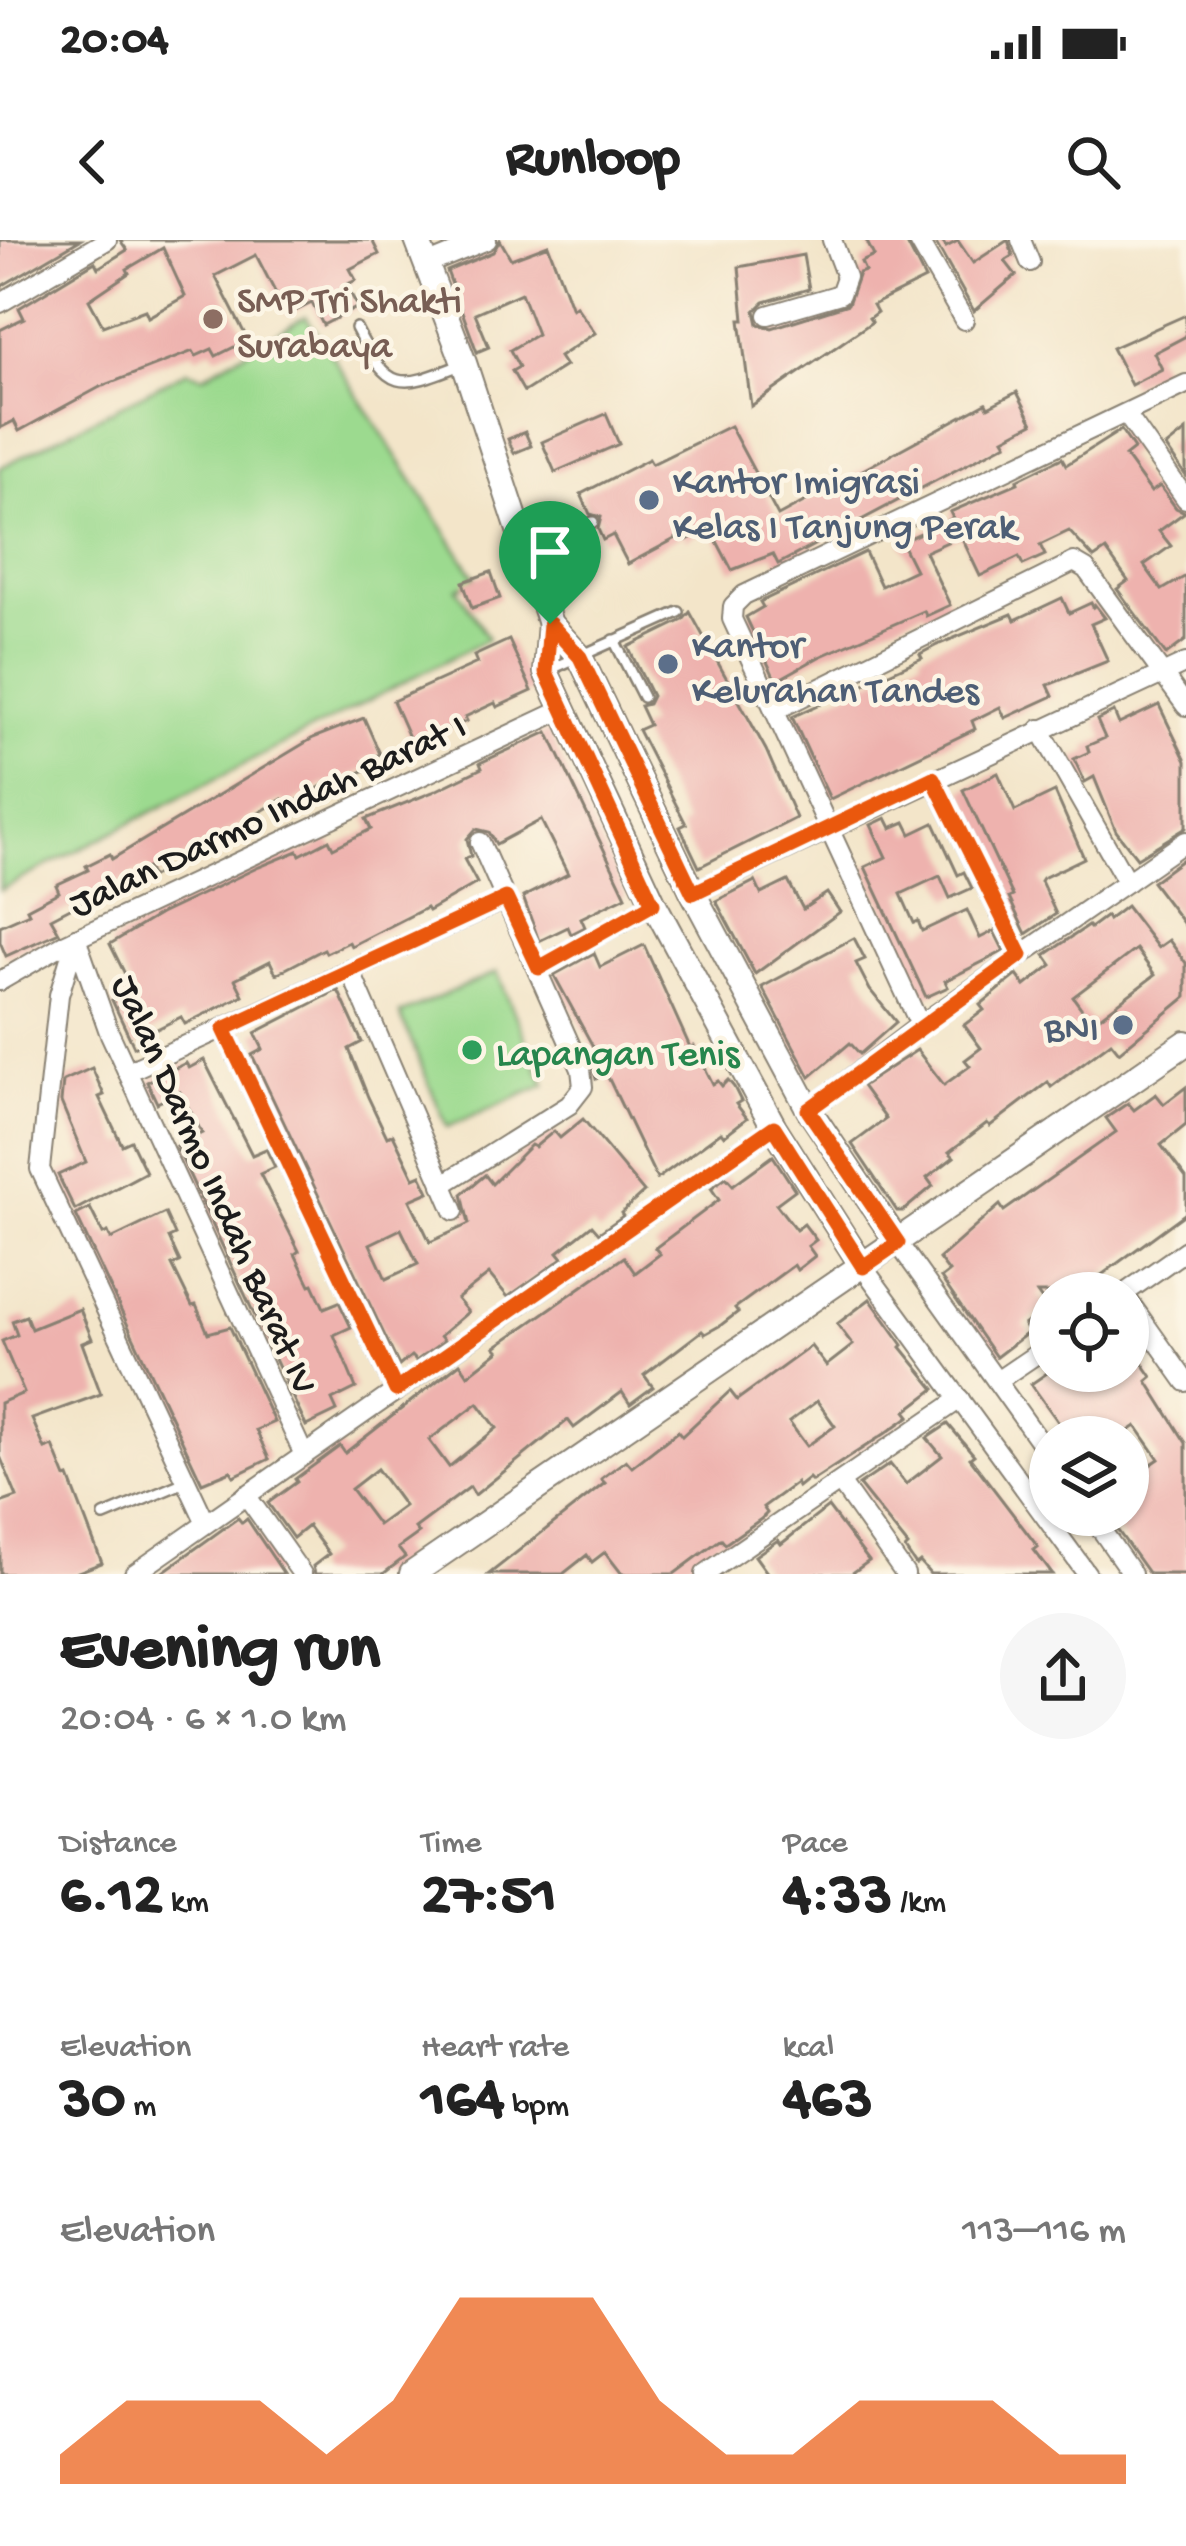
<!DOCTYPE html>
<meta charset="utf-8">
<style>
:root{--surface:#fff;--page:#f6f6f6;--text:#222;--muted:#767676;--accent:#ea580c}
body{margin:0;font-family:"Gochi Hand",sans-serif;background:var(--page);color:var(--text);height:100vh;display:flex;flex-direction:column;font-size:45px;white-space:nowrap}
*{box-sizing:border-box;margin:0}
p{font-size:39px;color:var(--muted)}
.icon{flex:none;width:66px;height:66px;fill:none;stroke:currentColor;stroke-width:2;stroke-linecap:round;stroke-linejoin:round}
.map{position:relative;height:1334px;overflow:hidden}
.side{display:flex;flex-direction:column;background:var(--surface);flex:1}
.side>*{flex:none}
.tools{position:absolute;left:1029px;top:1032px;display:grid;gap:24px}
.tools a{display:grid;place-items:center;width:120px;height:120px;border-radius:50%;background:var(--surface);box-shadow:0 3px 9px #0004;font-size:60px}
.pin{position:absolute;display:grid;place-items:center;width:102px;height:102px;color:#fff;margin:-123px -51px;border-radius:50% 50% 50% 0;rotate:-45deg;box-shadow:0 0 12px #0007}
.pin .icon{rotate:45deg}
.round{display:grid;place-items:center;flex:none;width:126px;height:126px;border-radius:63px;background:var(--page)}
.overview{display:flex;align-items:center;justify-content:space-between;height:204px;padding:0 60px}
h1{font-size:66px;font-weight:700;line-height:90px}
.figures{display:grid;grid-template-columns:repeat(3,1fr);gap:18px;height:204px;padding:12px 60px}
.figures div{display:grid;align-content:center}
.figures b{font-size:60px;font-weight:700}
.figures small{font-size:33px;font-weight:400}
.figures p{font-size:33px}
.chart{height:336px;padding:24px 60px}
.chart p{display:flex;justify-content:space-between}
.chart svg{width:100%;height:216px;margin-top:12px;fill:var(--accent);opacity:.7}
.status{display:flex;justify-content:space-between;align-items:center;height:84px;padding:0 60px;background:var(--surface);direction:ltr}
.status svg{height:33px;fill:currentColor}
header{display:flex;justify-content:space-between;align-items:center;height:156px;padding:0 60px;background:var(--surface);font-size:54px;font-weight:700}
.map>svg:first-child{display:block}
.green{fill:#9cda8f;stroke:#5c7b56;stroke-width:3}
.building{fill:#eeb2ae;fill-rule:evenodd}
.lines{fill:none;stroke-linecap:round;stroke-linejoin:round}
.lane-casing{stroke:#888072;stroke-width:14}
.street-casing{stroke:#888072;stroke-width:22}
.secondary-casing{stroke:#888072;stroke-width:28}
.lane{stroke:#fff;stroke-width:9}
.street{stroke:#fff;stroke-width:18}
.secondary{stroke:#fff;stroke-width:24}
.route-casing{stroke:#fff;stroke-width:24}
.route{stroke:#ea580c;stroke-width:15}
.education-dot{fill:#8d6e63;stroke:#fcf5e5;stroke-width:4.5}
.service-dot{fill:#5c6f8a;stroke:#fcf5e5;stroke-width:4.5}
.leisure-dot{fill:#2e9e5b;stroke:#fcf5e5;stroke-width:4.5}
.labels{text-anchor:middle;stroke-width:9;stroke-linejoin:round;paint-order:stroke}
.education-label{font-size:39px;fill:#785e54;stroke:#fcf5e5;text-anchor:start}
.service-label{font-size:39px;fill:#4e5e75;stroke:#fcf5e5;text-anchor:start}
.street-label{font-size:39px;fill:#1c1c1c;stroke:#fcf5e5}
.leisure-label{font-size:39px;fill:#27864d;stroke:#fcf5e5;text-anchor:start}
</style>
<div class="status"><b>20:04</b><svg viewBox="0 0 49 12"><path d="M0 12V9h3v3zM5 12V6h3v6zM10 12V3h3v9zM15 12V0h3v12zM26 1h20v11H26zM47 4h2v5h-2z"/></svg></div>
<header><svg class="icon" aria-label="back" viewBox="0 0 24 24"><path d="M15 5l-7 7 7 7"/></svg>Runloop<svg class="icon" aria-label="search" viewBox="0 0 24 24"><circle cx="10" cy="10" r="6"/><path d="M15 15l6 6"/></svg></header>
<div class="map">
<svg width="1186" height="1334" viewBox="0 0 1186 1334">
<rect width="100%" height="100%" fill="#fcf5e5"/>
<filter id="ink" filterUnits="userSpaceOnUse"><feTurbulence type="fractalNoise" baseFrequency=".00833" numOctaves="2"/><feDisplacementMap in="SourceGraphic" scale="24" xChannelSelector="R" yChannelSelector="G"/><feConvolveMatrix kernelMatrix="1 2 1 2 8 2 1 2 1" color-interpolation-filters="sRGB"/></filter>
<filter id="wash" filterUnits="userSpaceOnUse"><feTurbulence type="fractalNoise" baseFrequency=".004" numOctaves="4" result="noise"/><feDisplacementMap in="SourceGraphic" scale="48" xChannelSelector="R" yChannelSelector="G"/><feGaussianBlur stdDeviation="2.7" result="paint"/><feColorMatrix in="noise" values="0 0 0 0 0 0 0 0 0 0 0 0 0 0 0 0 0 1.4 0 .05"/><feComposite in="paint" operator="in"/></filter>
<g filter="url(#wash)">
<rect width="100%" height="100%" fill="#f3e5c9"/>
<g class="green">
<polygon points="306,76 477,340 457,348 488,399 0,650 0,228 187,131 203,136"/>
<polygon points="497,732 545,845 447,887 400,774"/>
</g>
<g id="blocks">
<g class="building">
<polygon points="0,0 80,0 0,47"/>
<path d="M120 0H372L379 14 350 29 356 40 346 45 358 67 323 85 312 63 287 75 256 15 215 36 248 100 216 116 212 109 196 116 193 111 100 147 19 191 14 181 0 188V90L24 78 19 68 95 22 98 28 127 10ZM163 8 185 56 148 77 145 70 103 86 89 60 129 33 127 29Z"/>
<polygon points="500,0 511,19 548,5 572,69 576,66 595,93 559,117 565,126 524,152 512,131 519,127 510,110 537,94 521,53 475,73 489,107 477,112 447,31 493,12"/>
<polygon points="866,0 905,0 925,39 873,65 877,72 869,78 872,82 751,166 740,80 744,80 739,27 803,15 809,49 764,62 755,71 758,84 772,88 848,64 859,33 865,31 861,22 874,16"/>
<polygon points="934,0 941,0 946,7 958,1 973,23 1008,0 1013,16 1005,21 1016,35 974,71"/>
<polygon points="1186,75 1186,96 1154,113 1162,129 1131,145 1112,108"/>
<polygon points="1017,152 1033,183 1004,198 1007,203 778,324 773,314 732,330 710,288 687,300 684,294 628,324 613,295 603,300 598,289 601,277 590,274 581,254 649,219 652,224 730,186 778,276 986,163 988,167"/>
<polygon points="606,174 619,204 555,232 542,202"/>
<polygon points="1121,190 1134,209 1125,216 1151,252 1160,246 1176,268 1185,272 1159,291 1171,306 1144,325 1162,350 1186,336 1186,400 1166,415 1117,349 1128,341 1106,310 1094,318 1069,291 1040,305 1045,315 1023,325 1019,317 980,336 961,296 925,312 950,365 926,376 924,371 819,417 776,441 746,377 763,367 760,362 865,312 881,346 915,330 901,302 953,278 950,272 1018,243 1017,240 1062,218 1066,225"/>
<polygon points="1186,191 1186,236 1166,207"/>
<polygon points="525,192 531,206 514,213 508,199"/>
<polygon points="491,332 500,358 472,368 463,342"/>
<polygon points="1062,358 1069,373 1091,363 1093,367 1095,365 1105,378 1091,384 1108,421 1048,445 1053,456 1005,478 1000,467 972,481 975,489 830,559 792,477 922,418 920,414 937,405 1012,374 1015,380"/>
<polygon points="690,372 766,510 796,578 699,627 680,587 686,584 638,490 649,485 640,466 648,464 652,456 628,407 683,380"/>
<polygon points="509,400 532,451 497,467 495,463 465,477 467,481 412,504 393,461 477,423 474,416"/>
<polygon points="1159,465 1186,521 1186,588 1137,618 1116,591 1094,537 1085,542 1074,519 1089,512 1087,506 1105,498 1097,480 1114,472 1119,484"/>
<polygon points="364,478 380,514 364,521 368,529 328,546 327,543 286,567 282,559 152,637 147,628 51,678 59,692 6,716 0,702 0,686 29,673 27,669 59,652 56,645 88,630 86,626 110,614 112,619 313,498"/>
<polygon points="548,492 626,656 581,678 585,687 571,694 568,687 539,701 523,657 568,634 541,580 496,604 489,592 476,589 467,599 471,616 464,619 477,643 428,671 426,668 351,706 349,702 326,713 324,709 276,734 270,721 235,739 243,755 185,784 181,777 145,795 148,800 134,807 112,760 133,750 110,704 160,674 259,627 298,611 300,615 329,600 333,608 371,589 366,579 433,552 482,528 480,523"/>
<polygon points="998,533 1015,571 1055,552 1084,618 1043,638 1041,641 1056,674 1026,694 1009,658 1013,656 963,550"/>
<polygon points="886,578 891,588 905,582 911,594 934,583 958,635 964,632 972,648 950,658 940,636 901,654 914,683 918,681 922,691 967,670 980,698 994,691 1004,711 945,741 948,747 926,757 865,627 886,617 871,585"/>
<polygon points="1186,617 1186,687 1152,642"/>
<polygon points="755,641 761,654 788,641 803,669 827,653 840,672 755,734 716,661"/>
<path d="M1126 666 1158 708 1169 700 1186 723V757L1119 812 1111 802 1051 847 1048 842 990 886 987 883 949 912 954 917 927 938 933 946 903 971H897L852 904 886 879 862 846 917 810 944 845 970 826 965 820 981 808 964 785 984 770 980 765 1017 735 1025 746 1052 725 1045 715 1088 686 1090 688 1106 676 1108 680ZM1136 709 1155 735 1092 783 1073 757Z"/>
<polygon points="854,698 865,719 856,723 870,750 896,782 860,814 850,803 810,837 762,747"/>
<polygon points="644,705 690,807 694,806 713,844 718,841 722,846 728,840 734,847 741,861 736,864 747,878 724,896 721,892 657,939 606,833 596,839 590,815 596,812 554,735 594,713 600,727"/>
<path d="M338 750 362 802 349 809 368 857 387 897 393 894 414 938 421 935 429 952 410 960 430 1002 469 984 462 954 485 935 492 944 531 905 535 907 554 891 560 898 583 879 644 952 621 973 623 976 599 993 592 985 558 1012 563 1018 508 1057 489 1034 457 1059 468 1072 440 1096 444 1101 416 1121 411 1116 399 1126 252 815 263 809 255 793ZM401 989 418 1024 386 1039 370 1004Z"/>
<polygon points="204,820 252,915 266,909 275,927 260,934 299,1011 295,1014 310,1045 313,1044 324,1068 339,1062 351,1087 334,1095 356,1148 332,1160 337,1171 306,1186 176,906 202,893 180,852 157,863 147,842 186,823 189,828"/>
<polygon points="92,828 104,855 99,857 122,905 131,901 146,932 75,970 58,935 86,922 61,862 63,841"/>
<polygon points="1186,847 1186,885 1161,905 1186,938 1186,973 1077,1053 1037,1053 1047,1067 1024,1085 1029,1092 996,1117 941,1038 949,1032 939,1019 1000,965 1004,971 1116,892 1106,878 1128,863 1134,870 1156,854 1164,864"/>
<path d="M773 916 795 950 776 964 796 990 804 984 816 1000 808 1006 815 1016 797 1030 794 1025 735 1068 738 1072 721 1085 705 1094 702 1091 644 1135 653 1147 630 1164 622 1152 574 1188 568 1180 475 1255 470 1247 415 1288 419 1293 398 1308 405 1317 383 1334H315L313 1326 329 1314 308 1286 293 1298 268 1263 297 1242 295 1239 340 1206 345 1213 460 1123 468 1135 499 1111 495 1107 624 1017 635 1033 660 1014 655 1008 719 960 711 948 726 937 733 945ZM478 1163 497 1188 449 1227 429 1200ZM377 1229 404 1266 378 1285 351 1249Z"/>
<polygon points="90,968 103,994 108,992 111,999 165,973 175,995 169,998 180,1022 172,1025 192,1066 196,1065 208,1093 230,1087 274,1182 256,1190 269,1219 234,1236 231,1231 202,1243 76,975"/>
<path d="M870 1059 903 1105 901 1107 935 1149 906 1171 910 1176 886 1193 812 1241 809 1238 798 1247 796 1243 763 1267 767 1273 761 1279 725 1304 721 1299 674 1334H622L605 1312 592 1322 587 1315 563 1334H489L605 1243 601 1239 626 1220 632 1227 678 1191 682 1196 730 1151 737 1160 811 1106 826 1126 853 1105 837 1084ZM817 1161 835 1186 807 1206 789 1182Z"/>
<polygon points="80,1069 92,1099 82,1103 101,1154 32,1179 45,1209 53,1206 66,1238 69,1237 102,1323 73,1334 0,1334 0,1263 17,1257 0,1216 0,1163 24,1153 2,1101 17,1095 12,1081 26,1076 31,1089"/>
<polygon points="1128,1102 1152,1137 1147,1141 1186,1203 1186,1334 1149,1334 1111,1281 1128,1275 1128,1240 1159,1219 1136,1186 1120,1197 1069,1197 1031,1144 1050,1131 1128,1131"/>
<polygon points="948,1184 974,1215 970,1218 1038,1307 1034,1310 1052,1334 930,1334 920,1322 916,1325 905,1309 908,1306 859,1245 890,1224 906,1244 942,1216 927,1198"/>
<polygon points="828,1267 869,1321 851,1334 768,1334 755,1316 778,1300 781,1304"/>
<polygon points="238,1278 242,1283 247,1279 284,1334 160,1334"/>
</g>
</g>
</g>
<g filter="url(#ink)">
<use href="#blocks" fill-opacity="0" stroke="#888072" stroke-width="3"/>
<g class="lines">
<g class="lane-casing">
<g id="lane">
<path d="M356 88C390 154 399 149 463 124"/>
<polyline points="527,310 593,282"/>
<polyline points="614,400 643,457"/>
<polyline points="547,431 679,372"/>
<polyline points="104,1276 185,1242"/>
</g>
</g>
<g class="street-casing">
<g id="street">
<polyline points="918,0 964,80"/>
<polyline points="1021,0 1030,22"/>
<polyline points="426,25 487,0"/>
<polyline points="0,63 107,0"/>
<polyline points="768,75 840,54 846,37 832,0"/>
<polyline points="1126,174 1186,259"/>
<polyline points="776,470 1074,322 1086,329 1186,466"/>
<polyline points="1040,489 1127,642"/>
<polyline points="933,539 1021,715"/>
<polyline points="693,653 1186,423"/>
<polyline points="76,698 59,755 40,929 206,1283"/>
<polyline points="76,698 109,792 304,1215"/>
<polyline points="539,728 654,664"/>
<polyline points="350,730 454,971"/>
<polyline points="0,741 64,704 562,470"/>
<polyline points="920,785 732,379 733,366 744,355 1186,144"/>
<polyline points="224,789 396,1151"/>
<polyline points="127,832 506,659"/>
<polyline points="809,870 920,785 1186,601"/>
<polyline points="442,945 569,865 583,847 581,829 480,602"/>
<polyline points="898,1003 1050,1216"/>
<polyline points="863,1027 1087,1334"/>
<polyline points="1125,1053 1186,1010"/>
<polyline points="1128,1060 1186,1142"/>
<polyline points="997,1141 1050,1105"/>
<polyline points="840,1242 905,1334"/>
<polyline points="246,1255 302,1334"/>
<polyline points="1091,1275 1132,1334"/>
<polyline points="134,1334 774,887"/>
<polyline points="705,1334 960,1159"/>
</g>
</g>
<g class="secondary-casing">
<g id="secondary">
<polyline points="417,0 464,123 550,384 580,417 693,653 809,870 898,1003"/>
<polyline points="550,384 546,432 654,664 774,887 863,1027"/>
<polyline points="412,1334 1186,803"/>
</g>
</g>
<use href="#lane" class="lane"/>
<use href="#street" class="street"/>
<use href="#secondary" class="secondary"/>
</g>
</g>
<g class="lines" filter="url(#ink)">
<g class="route-casing">
<polygon id="route" points="550,384 580,417 693,653 933,538 1021,715 808,870 898,1003 863,1027 774,887 396,1150 224,789 506,658 539,728 653,664 546,432"/>
</g>
<use href="#route" class="route"/>
</g>
<circle class="education-dot" cx="213" cy="79" r="12"/>
<g class="service-dot">
<circle cx="649" cy="260" r="12"/>
<circle cx="668" cy="424" r="12"/>
<circle cx="1123" cy="785" r="12"/>
</g>
<circle class="leisure-dot" cx="472" cy="810" r="12"/>
<g class="labels">
<g class="education-label">
<text x="237" y="71">SMP Tri Shakti<tspan x="237" dy="45">Surabaya</tspan></text>
</g>
<g class="service-label">
<text x="673" y="252">Kantor Imigrasi<tspan x="673" dy="45">Kelas I Tanjung Perak</tspan></text>
<text x="692" y="416">Kantor<tspan x="692" dy="45">Kelurahan Tandes</tspan></text>
<text x="1099" y="799" text-anchor="end">BNI</text>
</g>
<g class="street-label">
<text transform="translate(266 572) rotate(-25)" y="14">Jalan Darmo Indah Barat I</text>
<text transform="translate(218 943) rotate(66)" y="14">Jalan Darmo Indah Barat IV</text>
</g>
<g class="leisure-label">
<text x="496" y="824">Lapangan Tenis</text>
</g>
</g>
</svg>
<div class="tools">
<a><svg class="icon" aria-label="locate" viewBox="0 0 24 24"><circle cx="12" cy="12" r="6"/><path d="M12 2v4M12 18v4M2 12h4M18 12h4"/></svg></a>
<a><svg class="icon" aria-label="layers" viewBox="0 0 24 24"><path d="M12 4l9 5-9 5-9-5zM3 14l9 5 9-5"/></svg></a>
</div>
<div class="pin" style="left:550px;top:384px;background:#1e9e55"><svg class="icon" aria-label="arrive" viewBox="0 0 24 24"><path d="M6 21V4h12l-3 4 3 4H6"/></svg></div>
</div>
<section class="side">
<div class="overview"><div><h1>Evening run</h1><p>20:04 · 6 × 1.0 km</p></div><a class="round"><svg class="icon" aria-label="share" viewBox="0 0 24 24"><path d="M12 15V3M7 8l5-5 5 5M5 13v7h14v-7"/></svg></a></div>
<div class="figures">
<div><p>Distance</p><b>6.12<small> km</small></b></div>
<div><p>Time</p><b>27:51</b></div>
<div><p>Pace</p><b>4:33<small> /km</small></b></div>
</div>
<div class="figures">
<div><p>Elevation</p><b>30<small> m</small></b></div>
<div><p>Heart rate</p><b>164<small> bpm</small></b></div>
<div><p>kcal</p><b>463</b></div>
</div>
<div class="chart"><p><span>Elevation</span>113–116 m</p>
<svg viewBox="0 0 160 44" preserveAspectRatio="none"><path d="M0 44V38L10 27L20 27L30 27L40 38L50 27L60 6L70 6L80 6L90 27L100 38L110 38L120 27L130 27L140 27L150 38L160 38V44z"/></svg>
</div>
</section>
